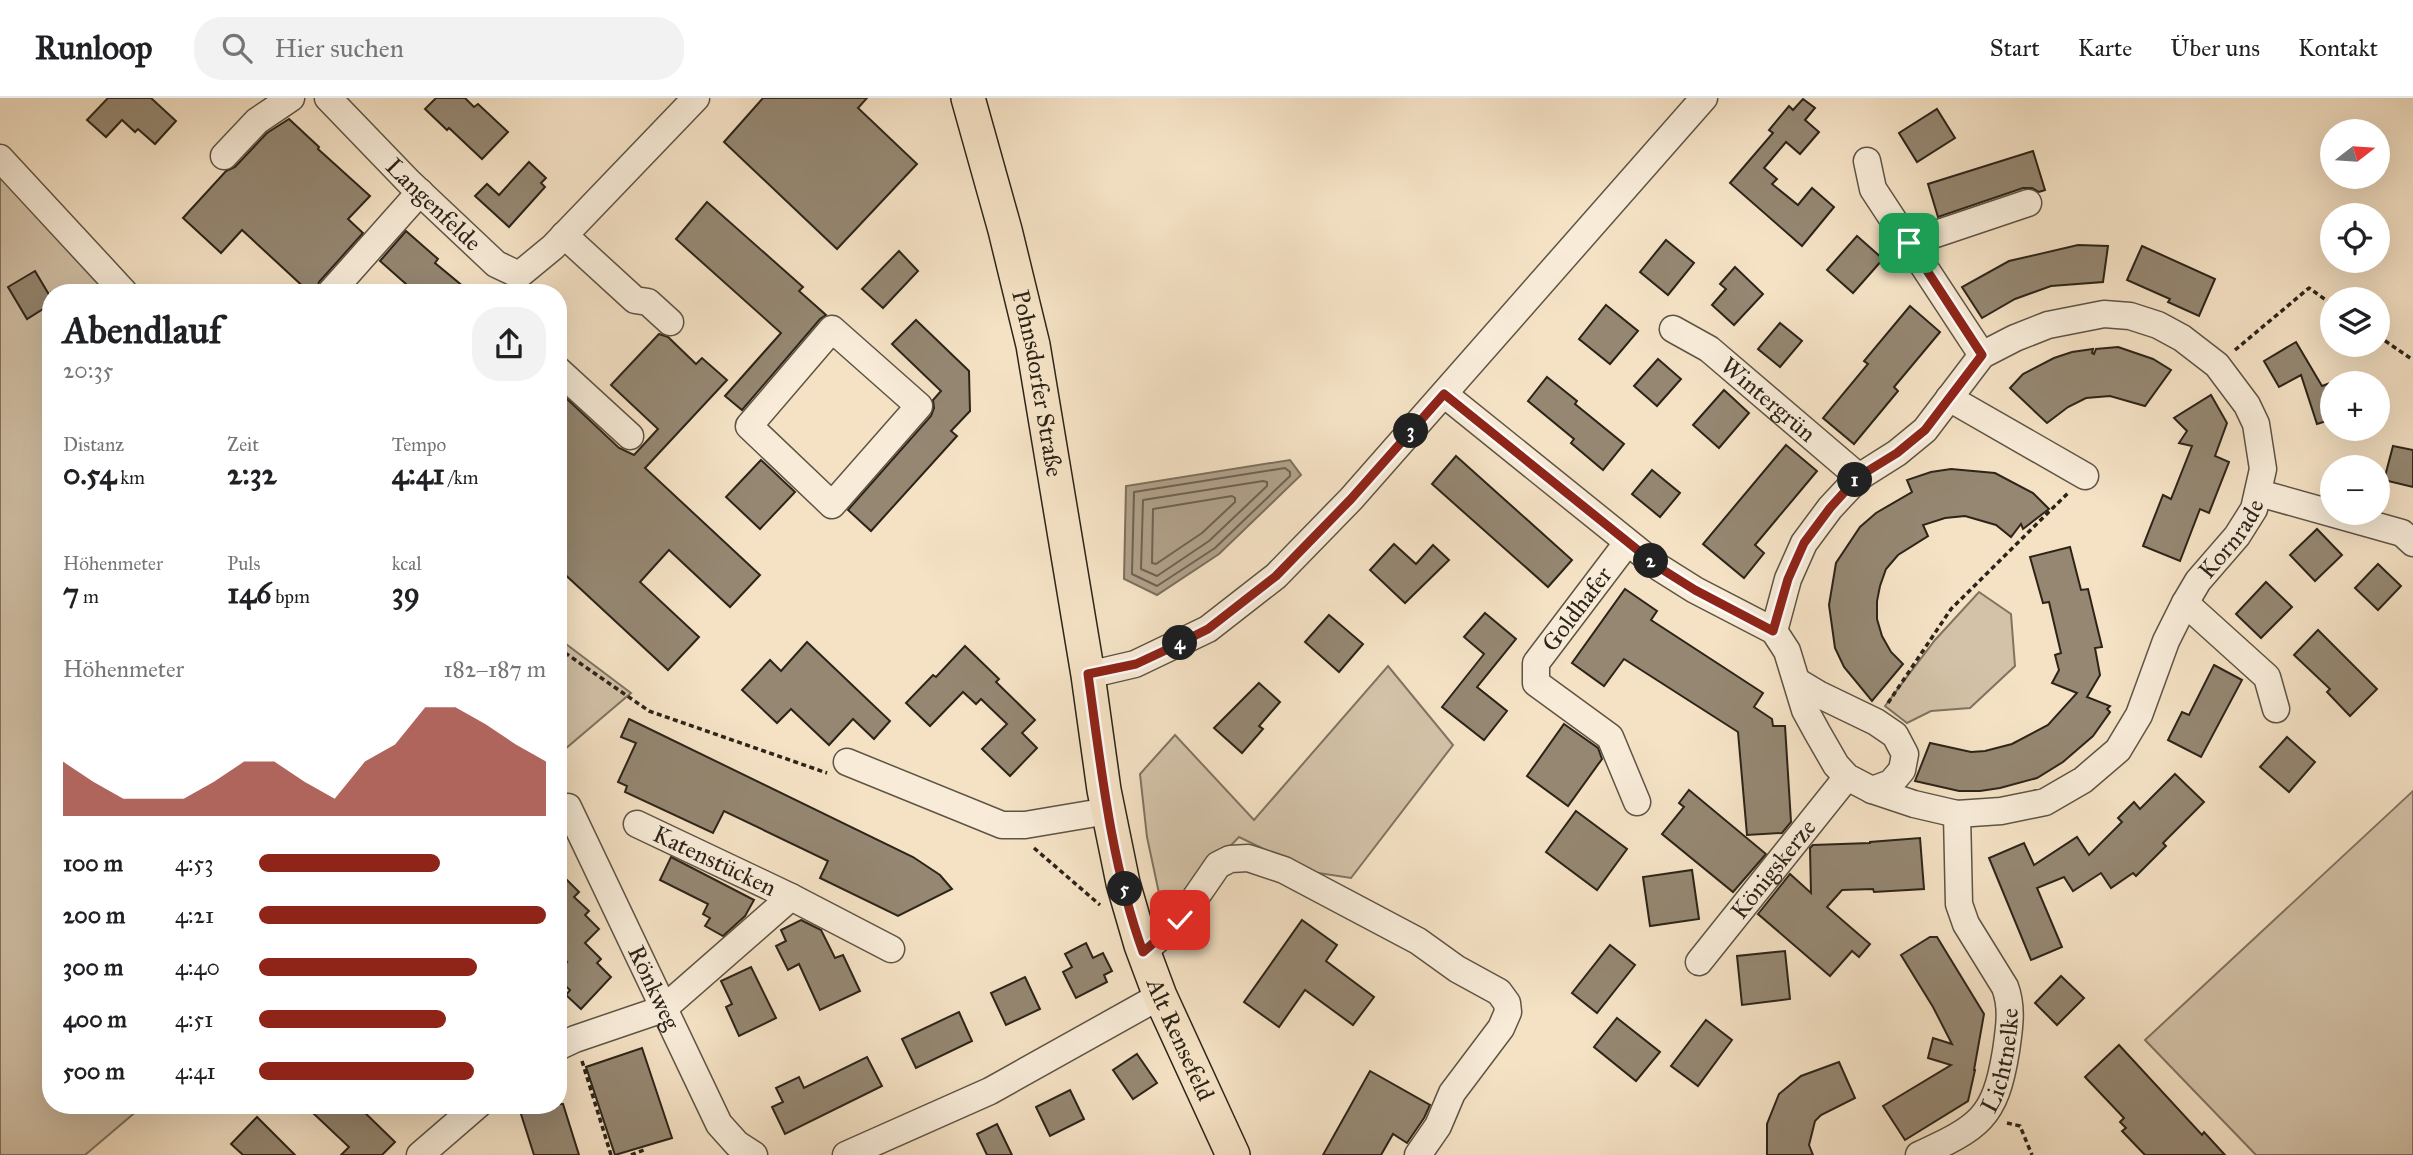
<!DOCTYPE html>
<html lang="de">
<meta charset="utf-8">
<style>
:root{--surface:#fff;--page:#f2f2f2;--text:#202124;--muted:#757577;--line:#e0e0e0;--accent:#8f2418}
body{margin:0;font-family:"IM FELL Great Primer",serif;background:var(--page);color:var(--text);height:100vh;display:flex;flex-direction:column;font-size:26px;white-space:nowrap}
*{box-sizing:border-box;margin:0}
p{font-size:23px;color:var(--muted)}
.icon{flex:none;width:38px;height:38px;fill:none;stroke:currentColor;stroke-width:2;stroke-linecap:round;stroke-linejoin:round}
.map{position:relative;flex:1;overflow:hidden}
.drawer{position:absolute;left:42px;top:186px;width:525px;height:830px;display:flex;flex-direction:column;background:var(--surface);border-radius:28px;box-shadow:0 7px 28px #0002}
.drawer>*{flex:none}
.needle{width:46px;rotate:73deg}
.tools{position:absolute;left:2320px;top:21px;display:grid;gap:14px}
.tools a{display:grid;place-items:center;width:70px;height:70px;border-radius:50%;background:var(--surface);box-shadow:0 7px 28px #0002;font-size:35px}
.pin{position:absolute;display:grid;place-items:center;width:60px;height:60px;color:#fff;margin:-30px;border-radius:14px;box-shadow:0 4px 10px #0006}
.km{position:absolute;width:35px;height:35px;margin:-18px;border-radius:50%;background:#222;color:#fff;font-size:19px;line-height:35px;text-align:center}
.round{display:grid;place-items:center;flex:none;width:74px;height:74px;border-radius:28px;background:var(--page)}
.headline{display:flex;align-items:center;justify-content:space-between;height:119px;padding:0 21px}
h1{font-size:38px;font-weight:800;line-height:52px}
.metrics{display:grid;grid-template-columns:repeat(3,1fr);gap:10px;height:119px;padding:7px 21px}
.metrics div{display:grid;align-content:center}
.metrics b{font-size:30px;font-weight:800}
.metrics small{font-size:19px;font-weight:400}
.metrics p{font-size:19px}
.chart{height:196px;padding:14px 21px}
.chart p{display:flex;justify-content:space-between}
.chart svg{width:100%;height:126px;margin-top:7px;fill:var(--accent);opacity:.7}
ul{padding:0 21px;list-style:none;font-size:23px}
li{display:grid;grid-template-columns:112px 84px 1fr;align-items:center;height:52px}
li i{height:18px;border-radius:9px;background:var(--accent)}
header{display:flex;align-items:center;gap:42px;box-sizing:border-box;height:98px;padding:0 35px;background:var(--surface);border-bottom:2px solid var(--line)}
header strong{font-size:33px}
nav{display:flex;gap:38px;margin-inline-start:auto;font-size:24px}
.search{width:490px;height:63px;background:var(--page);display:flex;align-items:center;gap:18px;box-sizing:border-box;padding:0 24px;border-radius:28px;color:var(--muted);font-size:26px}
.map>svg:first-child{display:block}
.green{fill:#d3c2a8;stroke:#807360;stroke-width:2}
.water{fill:#b1a18b;stroke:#7c6f5d;stroke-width:2}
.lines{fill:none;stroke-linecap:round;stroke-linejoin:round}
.shore{stroke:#6e6252;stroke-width:2}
.building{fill:#958772;stroke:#2c2419;stroke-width:2}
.minor-casing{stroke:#5e5444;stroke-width:29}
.major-casing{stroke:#2c2419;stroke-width:36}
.path{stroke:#2c2419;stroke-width:3.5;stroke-dasharray:5 3.5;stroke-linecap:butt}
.minor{stroke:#f8ecd9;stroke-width:26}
.major{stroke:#f5e2c5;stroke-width:33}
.route-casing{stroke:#fff;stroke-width:14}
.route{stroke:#8f2418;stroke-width:9}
.labels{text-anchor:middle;stroke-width:5;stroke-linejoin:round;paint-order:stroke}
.street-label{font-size:24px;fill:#2c2419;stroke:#f8ecd9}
</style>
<header>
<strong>Runloop</strong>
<div class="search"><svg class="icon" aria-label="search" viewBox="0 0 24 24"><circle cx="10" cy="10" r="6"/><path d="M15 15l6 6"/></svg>Hier suchen</div>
<nav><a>Start</a><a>Karte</a><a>Über uns</a><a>Kontakt</a></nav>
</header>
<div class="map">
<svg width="2413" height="1057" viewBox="0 0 2413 1057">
<rect width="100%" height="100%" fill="#f5e2c5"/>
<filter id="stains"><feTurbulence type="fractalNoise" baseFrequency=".00286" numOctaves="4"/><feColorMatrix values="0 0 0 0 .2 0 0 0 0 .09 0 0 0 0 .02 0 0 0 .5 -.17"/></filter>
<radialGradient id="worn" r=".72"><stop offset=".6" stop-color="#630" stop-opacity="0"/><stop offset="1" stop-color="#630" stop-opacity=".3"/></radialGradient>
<g class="green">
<polygon points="0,70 120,194 51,194 51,1006 145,1006 85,1057 0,1057"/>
<polygon points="1979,494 2011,516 2015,568 1970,610 1931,613 1907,625 1885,608 1935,542"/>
<polygon points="558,540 631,595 558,657"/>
<polygon points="1388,568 1453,647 1351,780 1312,774 1239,739 1176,804 1160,800 1147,739 1140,676 1175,637 1254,722"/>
<polygon points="2413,693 2413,1057 2256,1057 2145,942"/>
</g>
<polygon class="water" points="1290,362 1301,377 1219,456 1157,497 1124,481 1126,388"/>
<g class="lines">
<g class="shore">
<polygon points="1285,370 1290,374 1290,378 1215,450 1157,488 1132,476 1134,394"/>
<polygon points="1263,383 1267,384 1267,388 1209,443 1157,478 1141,471 1143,402"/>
<polygon points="1232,398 1235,400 1235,404 1202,435 1156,466 1152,465 1153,411"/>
</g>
</g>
<g class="building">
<polygon points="108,0 151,0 176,23 155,46 138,31 135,34 122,22 106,39 87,22"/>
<polygon points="436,0 465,0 474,9 478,6 508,34 482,61 449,30 447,32 425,11"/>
<polygon points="763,0 867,0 858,10 917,66 837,151 724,44"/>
<polygon points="1803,1 1815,10 1805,22 1819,34 1800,56 1786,44 1764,70 1777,81 1772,86 1798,107 1812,90 1834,109 1802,148 1730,85 1773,35 1769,32 1789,8 1793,12"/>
<polygon points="1937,11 1955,40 1917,64 1899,35"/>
<polygon points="289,21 319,49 318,51 370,98 348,121 363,135 319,184 316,194 309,194 242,132 221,155 183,120 226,73 235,69 267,35"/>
<polygon points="2033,53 2045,92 2039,94 2032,90 2023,90 1938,119 1928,86"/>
<polygon points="529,64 546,80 541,85 545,89 509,129 475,98 487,86 499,97"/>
<polygon points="707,104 803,189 799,193 826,217 820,221 742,312 725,298 781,235 676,141"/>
<polygon points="406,133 438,161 435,165 470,194 415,194 380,163"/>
<polygon points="1857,138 1883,161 1853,195 1827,172"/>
<polygon points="1666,142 1694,165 1668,197 1640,174"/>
<polygon points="2078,147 2108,148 2103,184 2051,188 2015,201 1982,220 1962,189 2009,163"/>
<polygon points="2142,148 2215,181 2199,218 2168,204 2170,201 2127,182"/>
<polygon points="899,153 918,173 883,210 862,191"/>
<polygon points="1735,169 1763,196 1734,227 1712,207 1726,191 1720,186"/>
<polygon points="35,173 51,200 51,206 27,221 8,189"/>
<polygon points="1606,207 1638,233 1610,266 1579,241"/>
<polygon points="1910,208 1940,234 1894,289 1898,293 1854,346 1823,320 1868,266 1864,263"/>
<polygon points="916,222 969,273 970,313 951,333 957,338 871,433 848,412 931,318 934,310 933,302 941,293 892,246"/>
<polygon points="1780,225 1802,243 1780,269 1758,251"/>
<polygon points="659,236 668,239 696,266 702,260 727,282 645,370 760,477 730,509 669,452 640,484 699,539 668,572 558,470 558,308 566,300 619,350 634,357 658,331 611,287"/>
<polygon points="2296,244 2322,288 2333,284 2333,321 2317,326 2301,277 2279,289 2264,263"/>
<polygon points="2118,249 2153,261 2171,272 2145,308 2110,298 2086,300 2068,309 2047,325 2010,290 2023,276 2054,260 2072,254 2093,251 2092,255 2094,256 2096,251"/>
<polygon points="1658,261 1681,281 1657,308 1634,288"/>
<polygon points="1547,279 1577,303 1575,306 1624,346 1603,372 1571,345 1574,341 1528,303"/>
<polygon points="1724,292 1749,315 1719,350 1693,327"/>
<polygon points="2211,297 2227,325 2215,358 2229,364 2209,415 2200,411 2180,463 2143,448 2163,397 2171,401 2192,348 2179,345 2187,333 2174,320"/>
<polygon points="1786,347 1817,373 1755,447 1764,455 1744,480 1703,446"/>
<polygon points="2393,348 2413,352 2413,389 2384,382"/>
<polygon points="1456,358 1572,462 1548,489 1432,386"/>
<polygon points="761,362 795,394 760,431 726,399"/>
<polygon points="1951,371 1995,375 2033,395 2049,411 2023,431 2021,426 2011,439 1996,427 1965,418 1945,420 1923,427 1928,438 1898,457 1886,471 1880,488 1877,503 1877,521 1882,538 1891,554 1903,566 1872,603 1844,569 1835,550 1829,507 1836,465 1860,429 1876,415 1912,394 1907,382 1931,374"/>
<polygon points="1652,372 1680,395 1660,419 1632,396"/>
<polygon points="2317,431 2342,457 2315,483 2290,457"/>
<polygon points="1394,446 1416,466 1433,447 1449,462 1405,505 1370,472"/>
<polygon points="2070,449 2081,492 2088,491 2102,549 2095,550 2100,577 2087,599 2110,608 2107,611 2110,614 2093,638 2063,664 2037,680 2000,690 1980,693 1959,693 1915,683 1930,645 1971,654 1985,653 2012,646 2048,627 2077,595 2052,585 2059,572 2055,557 2061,555 2049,504 2043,505 2030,459"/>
<polygon points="2378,466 2401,488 2378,512 2355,490"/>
<polygon points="2266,484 2292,509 2261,540 2236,516"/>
<polygon points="1625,491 1657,513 1651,522 1763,595 1754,609 1772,621 1773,628 1785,628 1791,724 1782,735 1747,737 1738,634 1624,561 1604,588 1572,565"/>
<polygon points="1485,515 1516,541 1477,589 1507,613 1484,642 1442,609 1484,556 1464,539"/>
<polygon points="1329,517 1363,546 1339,574 1305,544"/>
<polygon points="2318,532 2377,591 2350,618 2327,594 2330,591 2294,557"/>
<polygon points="807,544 890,623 874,641 853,621 829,647 791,611 777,625 742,592 770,562 781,573"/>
<polygon points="965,548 999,581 996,584 1035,622 1022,635 1037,650 1010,678 982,651 1007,626 981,601 976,606 963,594 930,628 906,605 933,577 936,579"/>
<polygon points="2214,567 2242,582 2201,659 2168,642 2182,614 2189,617"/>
<polygon points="1259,585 1280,604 1259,628 1263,631 1242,655 1214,630"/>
<polygon points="629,621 913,759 940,777 952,791 898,818 820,780 828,763 724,713 713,735 625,694 627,688 618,684 636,645 621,639"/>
<polygon points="1564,626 1598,650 1602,661 1568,708 1527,678"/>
<polygon points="2287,639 2315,664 2289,694 2260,669"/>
<polygon points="2175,676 2204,704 2163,745 2166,748 2136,778 2133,775 2111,790 2101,775 2073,793 2064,779 2037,790 2062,849 2031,862 1989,760 2024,745 2034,767 2077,739 2089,757 2122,724 2118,720 2134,704 2140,711"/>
<polygon points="1689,692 1766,756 1733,794 1662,736 1684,709 1679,705"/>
<polygon points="1576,713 1627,751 1597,792 1546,754"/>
<polygon points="1920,740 1924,791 1874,794 1873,791 1842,792 1827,809 1870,846 1859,859 1852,853 1830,878 1758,816 1790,776 1811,795 1810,750 1813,747 1870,745 1870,744"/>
<polygon points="671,759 754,802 745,818 723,838 705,828 710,820 703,816 708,806 660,782"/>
<polygon points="1692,772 1699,821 1650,828 1643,779"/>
<polygon points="558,773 579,794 574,799 589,813 585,817 599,831 585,845 601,861 597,865 611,879 581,911 566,897 570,892 558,881 558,873 567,864 558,855"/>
<polygon points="801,822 821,832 835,860 843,857 860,893 820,912 799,866 788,872 776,848 786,843 781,832"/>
<polygon points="1302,822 1337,847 1326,863 1374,899 1353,927 1305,892 1279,929 1244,904"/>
<polygon points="1930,839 1937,839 1984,916 1974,972 1975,972 1968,1003 1905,1042 1883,1008 1951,967 1928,960 1933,940 1952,946 1933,909 1901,857"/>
<polygon points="1086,845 1093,860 1103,855 1112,873 1104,877 1107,884 1076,900 1063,874 1072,869 1065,856"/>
<polygon points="1610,847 1635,867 1597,915 1572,895"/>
<polygon points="1785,853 1790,901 1742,907 1737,858"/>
<polygon points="751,869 776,920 739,938 726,909 732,906 721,883"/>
<polygon points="2061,878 2084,900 2057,927 2035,905"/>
<polygon points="1025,879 1040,911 1006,927 991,895"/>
<polygon points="959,914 972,943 916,970 902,941"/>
<polygon points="1617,920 1660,954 1636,983 1594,949"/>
<polygon points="1706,922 1732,942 1698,988 1671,968"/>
<polygon points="2119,947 2202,1037 2204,1034 2225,1057 2145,1057 2122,1033 2126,1030 2120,1024 2124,1020 2085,979"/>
<polygon points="642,950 672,1040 615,1057 586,969"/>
<polygon points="1137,956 1157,985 1133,1001 1113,972"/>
<polygon points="867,959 882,988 785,1036 772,1009 783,1004 776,990 799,979 804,990"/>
<polygon points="1839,964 1855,1000 1821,1017 1815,1023 1809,1047 1813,1057 1767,1057 1767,1026 1779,996 1801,978"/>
<polygon points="1370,973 1430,1007 1424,1020 1407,1045 1393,1036 1381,1057 1323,1057"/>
<polygon points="1070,992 1084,1021 1050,1038 1036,1009"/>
<polygon points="322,1006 356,1006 395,1044 382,1057 341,1057 349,1049 313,1015"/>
<polygon points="541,1006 563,1006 579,1057 534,1057 520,1013"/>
<polygon points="257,1019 295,1057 243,1057 231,1046"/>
<polygon points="997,1026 1012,1057 987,1057 977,1036"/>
</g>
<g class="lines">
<g class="minor-casing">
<g id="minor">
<path id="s1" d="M328 0 409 84 496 166 519 177 553 149 696 0"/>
<polyline points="224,58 257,23 291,0"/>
<polyline points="0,60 124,194"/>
<polyline points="1867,63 1873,91 1982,257"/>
<polyline points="564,137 635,202 648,204 670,224"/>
<polyline points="1909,145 2028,105"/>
<polyline points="331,194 420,94"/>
<polygon points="832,231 919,308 832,407 749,328"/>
<path id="s2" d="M1673 231 1709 251 1859 379"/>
<polyline points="558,272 630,338"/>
<path id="s3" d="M1444 296 1660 470 1695 492 1774 533 1787 553 1805 612 1817 634 1836 667 1847 679 1872 692 1914 706 1957 716 2001 713 2045 704 2083 682 2118 652 2139 617 2166 543 2185 505 2198 483 2237 438 2254 411 2263 371 2256 326 2247 307 2217 267 2182 240 2158 227 2130 218 2104 216 2048 227 2015 240 1982 257 1925 332 1897 355 1859 379 1830 410 1804 445 1788 481 1774 533"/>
<polyline points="1949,300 2085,378"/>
<polyline points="2259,395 2402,435 2413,445"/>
<polyline points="1627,445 1536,565 1536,585 1610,639 1637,704"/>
<polyline points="2185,505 2267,579 2276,611"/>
<polyline points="1088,577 1135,566 1208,531 1276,478 1351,401 1704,0"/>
<polyline points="1798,584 1818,596 1876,624 1895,637 1905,656 1902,672 1891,685 1872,692"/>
<polyline points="847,664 1002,727 1025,727 1108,713"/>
<path id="s4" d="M568 709 719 1026 737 1046 754 1057"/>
<path id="s5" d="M637 726 791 799"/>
<polyline points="1143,854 1180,822 1218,767 1230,761 1248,760 1284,772 1418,843 1457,871 1499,894 1507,905 1508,914 1501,930 1452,995 1438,1028 1418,1057"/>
<path id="s6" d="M1699 864 1847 679"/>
<polyline points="558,949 575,941 663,911 791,799 891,851"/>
<polyline points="420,1057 479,1006"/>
<polyline points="846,1057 990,993 1160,898"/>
<path id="s7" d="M1919 1057C1979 1029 1995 1021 2006 953 2009 932 2013 910 2005 889L1966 826 1959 806 1957 716"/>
</g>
</g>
<g class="major-casing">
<g id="major">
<path id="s8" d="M968 0 1005 132 1033 247 1088 577 1104 692 1123 785 1141 847 1160 898 1233 1057"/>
</g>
</g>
<g class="path">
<polyline points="2378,238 2413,262"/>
<polyline points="2235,252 2309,190 2333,207"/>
<polyline points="558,550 649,613 827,675"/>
<polyline points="1888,605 1951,511 2069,394"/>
<polyline points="1034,750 1100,807"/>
<polyline points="582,963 611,1057"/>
<polyline points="2007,1025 2020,1028 2032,1057"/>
<polyline points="631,1057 644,1052"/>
</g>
<use href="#minor" class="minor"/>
<use href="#major" class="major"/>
</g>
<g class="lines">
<g class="route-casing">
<path id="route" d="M1180 822 1143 854C1111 766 1101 669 1088 576L1136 566 1166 552 1208 531 1249 499 1276 478 1351 401 1444 296 1660 470 1695 492 1773 533 1788 481 1804 445 1830 410 1858 379 1897 355 1925 332 1982 257 1909 145"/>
</g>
<use href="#route" class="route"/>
</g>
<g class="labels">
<g class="street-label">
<text dy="8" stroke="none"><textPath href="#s1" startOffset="150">Langenfelde</textPath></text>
<text dy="8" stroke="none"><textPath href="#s8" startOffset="294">Pohnsdorfer Straße</textPath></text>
<text dy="8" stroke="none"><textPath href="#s2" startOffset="119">Wintergrün</textPath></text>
<text dy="8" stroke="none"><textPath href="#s3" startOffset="1110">Kornrade</textPath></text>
<text transform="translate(1577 511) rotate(-53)" y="8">Goldhafer</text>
<text dy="8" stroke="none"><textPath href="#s5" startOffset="86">Katenstücken</textPath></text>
<text dy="8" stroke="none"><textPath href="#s6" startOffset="119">Königskerze</textPath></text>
<text dy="8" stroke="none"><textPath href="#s4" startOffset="200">Rönkweg</textPath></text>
<text dy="8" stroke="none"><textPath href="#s8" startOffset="968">Alt Rensefeld</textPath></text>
<text dy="8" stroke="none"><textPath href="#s7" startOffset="135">Lichtnelke</textPath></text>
</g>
</g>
<rect width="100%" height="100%" filter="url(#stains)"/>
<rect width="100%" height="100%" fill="url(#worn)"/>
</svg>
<div class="tools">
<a><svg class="needle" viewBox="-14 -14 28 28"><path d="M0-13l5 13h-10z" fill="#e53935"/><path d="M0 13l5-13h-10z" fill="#757577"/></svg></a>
<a><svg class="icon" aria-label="locate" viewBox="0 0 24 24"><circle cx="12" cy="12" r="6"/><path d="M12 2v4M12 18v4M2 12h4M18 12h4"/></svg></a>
<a><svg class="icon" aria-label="layers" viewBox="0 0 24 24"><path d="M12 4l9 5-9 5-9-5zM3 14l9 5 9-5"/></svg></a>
<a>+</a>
<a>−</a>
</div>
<div class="pin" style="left:1909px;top:145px;background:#1e9e55"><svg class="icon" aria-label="arrive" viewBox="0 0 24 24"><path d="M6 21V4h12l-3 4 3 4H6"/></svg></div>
<div class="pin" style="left:1180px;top:822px;background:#d93025"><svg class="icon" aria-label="check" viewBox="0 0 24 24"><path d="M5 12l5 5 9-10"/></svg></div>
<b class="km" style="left:1855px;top:382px">1</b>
<b class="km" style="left:1651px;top:463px">2</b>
<b class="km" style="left:1411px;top:333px">3</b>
<b class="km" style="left:1180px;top:545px">4</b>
<b class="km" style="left:1125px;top:791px">5</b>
<section class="drawer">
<div class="headline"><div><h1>Abendlauf</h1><p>20:35</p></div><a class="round"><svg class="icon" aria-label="share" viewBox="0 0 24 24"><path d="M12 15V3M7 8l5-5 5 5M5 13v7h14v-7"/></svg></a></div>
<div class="metrics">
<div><p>Distanz</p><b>0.54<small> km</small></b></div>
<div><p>Zeit</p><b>2:32</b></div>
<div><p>Tempo</p><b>4:41<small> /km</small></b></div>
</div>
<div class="metrics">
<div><p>Höhenmeter</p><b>7<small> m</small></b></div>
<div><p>Puls</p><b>146<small> bpm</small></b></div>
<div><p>kcal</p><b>39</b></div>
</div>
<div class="chart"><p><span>Höhenmeter</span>182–187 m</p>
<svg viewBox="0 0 160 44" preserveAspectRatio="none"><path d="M0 44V25L10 32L20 38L30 38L40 38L50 32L60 25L70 25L80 32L90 38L100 25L110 19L120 6L130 6L140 12L150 19L160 25V44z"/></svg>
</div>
<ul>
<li><b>100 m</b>4:53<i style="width:63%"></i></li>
<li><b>200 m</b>4:21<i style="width:100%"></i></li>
<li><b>300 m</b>4:40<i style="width:76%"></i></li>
<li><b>400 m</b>4:51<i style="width:65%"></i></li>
<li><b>500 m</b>4:41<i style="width:75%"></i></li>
</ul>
</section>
</div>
